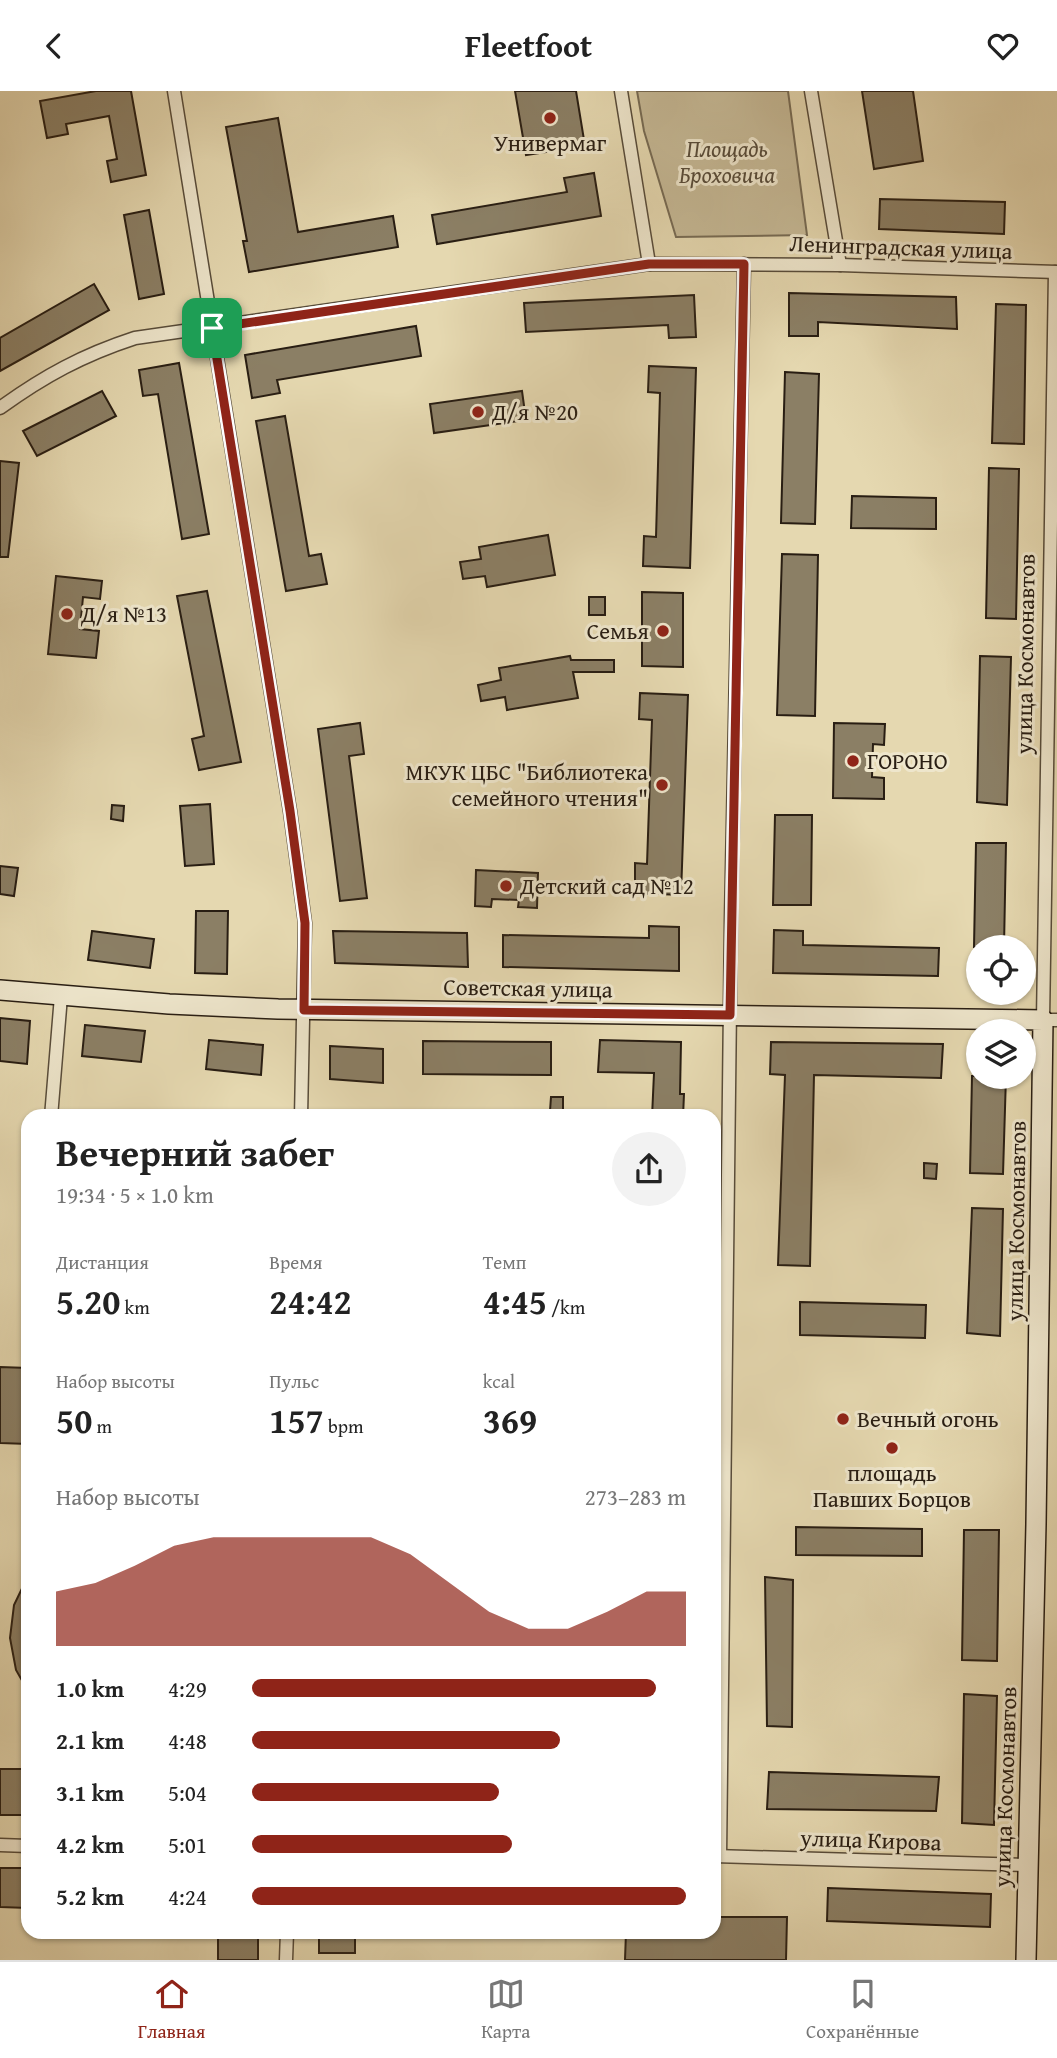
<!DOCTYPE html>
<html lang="ru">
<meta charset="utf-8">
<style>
:root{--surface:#fff;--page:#f2f2f2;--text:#222;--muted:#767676;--line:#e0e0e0;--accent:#8f2418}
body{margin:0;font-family:"Gentium Book Plus",serif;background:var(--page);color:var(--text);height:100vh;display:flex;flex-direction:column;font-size:26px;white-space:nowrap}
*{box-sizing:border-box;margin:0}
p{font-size:23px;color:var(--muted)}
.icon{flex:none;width:38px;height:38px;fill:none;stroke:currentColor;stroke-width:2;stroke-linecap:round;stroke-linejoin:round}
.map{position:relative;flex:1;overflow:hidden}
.panel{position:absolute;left:21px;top:1018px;width:700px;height:830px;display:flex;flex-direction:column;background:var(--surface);border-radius:21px;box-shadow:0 2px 5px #0004}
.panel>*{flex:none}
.controls{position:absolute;left:966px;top:844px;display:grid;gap:14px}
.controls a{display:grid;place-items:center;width:70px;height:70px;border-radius:50%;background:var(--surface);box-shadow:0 2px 5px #0004;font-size:35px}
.pin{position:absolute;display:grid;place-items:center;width:60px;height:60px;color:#fff;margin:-30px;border-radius:14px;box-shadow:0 4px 10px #0006}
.round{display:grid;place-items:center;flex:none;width:74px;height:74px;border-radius:37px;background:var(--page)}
.overview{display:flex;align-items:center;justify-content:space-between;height:119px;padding:0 35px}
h1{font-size:38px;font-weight:600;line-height:52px}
.stats{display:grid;grid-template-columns:repeat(3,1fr);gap:10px;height:119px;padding:7px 35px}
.stats div{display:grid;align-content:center}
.stats b{font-size:35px;font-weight:600}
.stats small{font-size:19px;font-weight:400}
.stats p{font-size:19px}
.chart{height:196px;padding:14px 35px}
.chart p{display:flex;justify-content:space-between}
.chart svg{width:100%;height:126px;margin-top:7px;fill:var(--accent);opacity:.7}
ul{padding:0 35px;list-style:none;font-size:23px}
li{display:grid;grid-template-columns:112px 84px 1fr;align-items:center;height:52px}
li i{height:18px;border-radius:9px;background:var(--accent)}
header{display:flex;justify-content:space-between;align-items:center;height:91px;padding:0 35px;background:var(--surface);font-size:32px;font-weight:600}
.dock{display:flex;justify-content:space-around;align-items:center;height:98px;border-top:2px solid var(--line);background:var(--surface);font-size:19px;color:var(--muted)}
.dock a{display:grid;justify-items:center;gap:4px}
.dock .active{color:var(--accent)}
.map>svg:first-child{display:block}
.green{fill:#c5b895;stroke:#776b54;stroke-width:2}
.building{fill:#8b7f65;stroke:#291e13;stroke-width:2}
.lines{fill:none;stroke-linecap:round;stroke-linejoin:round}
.street-casing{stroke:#584c3a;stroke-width:15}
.secondary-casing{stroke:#291e13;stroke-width:22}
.street{stroke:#eee6cc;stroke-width:12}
.secondary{stroke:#eee6cc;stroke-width:19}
.route-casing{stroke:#fff;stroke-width:14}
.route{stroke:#8f2418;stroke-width:9}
.poi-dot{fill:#8f2418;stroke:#eee6cc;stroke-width:2.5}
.labels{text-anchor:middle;stroke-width:6;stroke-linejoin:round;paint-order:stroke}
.poi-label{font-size:23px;fill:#291e13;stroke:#eee6cc;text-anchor:start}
.park-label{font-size:23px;font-style:italic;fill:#584c3a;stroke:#eee6cc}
.street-label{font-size:23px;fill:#291e13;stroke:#eee6cc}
</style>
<header><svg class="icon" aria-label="back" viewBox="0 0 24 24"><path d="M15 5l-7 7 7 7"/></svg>Fleetfoot<svg class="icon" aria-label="heart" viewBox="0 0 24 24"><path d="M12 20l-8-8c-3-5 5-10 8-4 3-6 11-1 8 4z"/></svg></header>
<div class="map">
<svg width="1057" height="1869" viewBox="0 0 1057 1869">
<rect width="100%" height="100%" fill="#e5d8b0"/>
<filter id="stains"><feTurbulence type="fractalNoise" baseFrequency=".00286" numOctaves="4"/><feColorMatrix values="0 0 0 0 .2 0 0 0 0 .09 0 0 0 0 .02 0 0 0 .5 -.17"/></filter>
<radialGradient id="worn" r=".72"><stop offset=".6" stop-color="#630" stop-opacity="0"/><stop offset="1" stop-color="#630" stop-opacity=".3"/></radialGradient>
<polygon class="green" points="637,0 788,0 807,144 676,146 644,40"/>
<g class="building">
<polygon points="96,0 131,0 146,84 111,91 107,70 117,68 109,25 66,33 68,43 47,47 40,10"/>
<polygon points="515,0 576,0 585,55 526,64"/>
<polygon points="862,0 913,0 923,70 874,78"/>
<polygon points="278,27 298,141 393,125 398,156 249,181 243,150 247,150 226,36"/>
<polygon points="594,82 601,125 437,153 432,124 567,101 564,87"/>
<polygon points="880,108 1005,111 1004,143 879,138"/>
<polygon points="149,119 164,203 139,208 124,124"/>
<polygon points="94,193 109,219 0,280 0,247"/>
<polygon points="789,202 956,206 957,238 818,231 818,245 789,245"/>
<polygon points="694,204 696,246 669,247 668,234 526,241 524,212"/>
<polygon points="996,213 1026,214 1024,353 992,352"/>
<polygon points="416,235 421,265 277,289 280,302 252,307 245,264"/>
<polygon points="179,272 209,443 182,448 158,303 143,305 139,279"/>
<polygon points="649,275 696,277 690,477 643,475 644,445 656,446 660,302 648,301"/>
<polygon points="785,281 819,283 815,433 781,432"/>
<polygon points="102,300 116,325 37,365 23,340"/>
<polygon points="522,300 526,329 434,342 430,313"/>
<polygon points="285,325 309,465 321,463 327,493 286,500 256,330"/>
<polygon points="0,370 19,372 8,466 0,466"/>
<polygon points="989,377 1019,378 1016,528 986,527"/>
<polygon points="852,405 936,407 936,438 851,437"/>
<polygon points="548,444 555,484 487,496 485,485 463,488 460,471 481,468 479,456"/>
<polygon points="782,463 818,464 815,625 777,624"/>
<polygon points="56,485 102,490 100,508 83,506 80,538 99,540 96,567 48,563"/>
<polygon points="207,500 241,671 199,679 192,648 204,645 177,505"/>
<polygon points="642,501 683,502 683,576 642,575"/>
<rect x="589" y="506" width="16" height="18"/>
<polygon points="570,565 571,569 614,569 614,581 573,581 578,607 507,619 505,606 481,610 478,594 501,589 499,577"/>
<polygon points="980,565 1011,566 1007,714 977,711"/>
<polygon points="640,602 688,604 681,804 635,802 635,772 647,773 652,629 639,628"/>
<polygon points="360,632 364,663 349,665 367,807 340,810 318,638"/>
<polygon points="834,632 885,633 884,654 873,653 872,686 884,687 884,708 833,707"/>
<polygon points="210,713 214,773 185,775 180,715"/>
<polygon points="112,714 124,715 123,730 111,728"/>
<polygon points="775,724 812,724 811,814 773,814"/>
<polygon points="976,752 1006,752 1004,856 974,856"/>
<polygon points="0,775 18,777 14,805 0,803"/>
<polygon points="476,779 538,782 537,817 518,816 519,809 492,808 491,816 475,815"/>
<polygon points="196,820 228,820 227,883 195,882"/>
<polygon points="649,835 679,836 679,880 503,876 503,844 649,847"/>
<polygon points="774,839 803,840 803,854 939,857 938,885 773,882"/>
<polygon points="92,840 154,848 150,877 88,869"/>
<polygon points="333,840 467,842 468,876 335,872"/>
<polygon points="0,927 30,930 27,973 0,970"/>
<polygon points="85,934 145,940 141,971 82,965"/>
<polygon points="209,949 263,954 261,984 206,978"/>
<polygon points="600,949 681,951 680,1003 684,1003 683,1026 652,1026 654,982 598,981"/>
<polygon points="423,950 551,951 551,984 423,983"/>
<polygon points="771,951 943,953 941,987 814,984 810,1175 778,1174 785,984 770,983"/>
<polygon points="330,955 383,958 383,992 330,988"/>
<polygon points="972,985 1006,985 1003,1083 970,1082"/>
<polygon points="551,1006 563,1006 563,1021 550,1020"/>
<polygon points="924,1072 937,1073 936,1088 924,1087"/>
<polygon points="972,1117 1003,1118 1000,1245 967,1242"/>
<polygon points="800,1211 926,1214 925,1247 800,1244"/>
<polygon points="0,1276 28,1277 28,1353 0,1352"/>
<polygon points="796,1436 922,1438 922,1465 796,1464"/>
<polygon points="964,1439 999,1439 997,1570 962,1569"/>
<polygon points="28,1485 28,1600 16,1579 10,1547 14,1514"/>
<polygon points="765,1486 793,1489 792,1636 767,1635"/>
<polygon points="964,1603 997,1605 994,1734 962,1732"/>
<rect x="0" y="1678" width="28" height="46"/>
<polygon points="769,1681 939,1686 936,1720 767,1718"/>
<polygon points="0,1777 28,1777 28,1817 0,1816"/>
<polygon points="828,1797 991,1803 990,1836 827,1830"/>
<polygon points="714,1826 787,1826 786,1869 625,1869 626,1841 714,1841"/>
<rect x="218" y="1841" width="40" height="28"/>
<rect x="319" y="1841" width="36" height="21"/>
</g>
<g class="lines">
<g class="street-casing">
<g id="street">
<polyline points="174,0 290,720 305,832 301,1026"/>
<polyline points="621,0 649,173"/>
<polyline points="811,0 840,174"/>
<polyline points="1055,181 1043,929 1057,929"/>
<path d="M0 317C44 285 83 264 135 247L649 173 840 174 1057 181"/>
<polyline points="51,1026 61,905"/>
<polyline points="0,1754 28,1755"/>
<polyline points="714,1765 1028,1774"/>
<polyline points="720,1765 731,829 744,173"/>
<polyline points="286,1869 287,1841"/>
</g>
</g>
<g class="secondary-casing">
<polyline id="secondary" points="0,899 169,913 278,918 1043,929 1036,1433 1026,1869"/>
</g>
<use href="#street" class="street"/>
<use href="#secondary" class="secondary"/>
</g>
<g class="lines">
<g class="route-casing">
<polygon id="route" points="649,173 744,173 730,924 304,919 305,832 290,720 212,237"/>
</g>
<use href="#route" class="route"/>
</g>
<g class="poi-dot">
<circle cx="550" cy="27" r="7"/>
<circle cx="478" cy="321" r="7"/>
<circle cx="67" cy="523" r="7"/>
<circle cx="663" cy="540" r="7"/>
<circle cx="853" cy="670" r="7"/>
<circle cx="662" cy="694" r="7"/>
<circle cx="506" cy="795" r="7"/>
<circle cx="843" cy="1328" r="7"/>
<circle cx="892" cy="1357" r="7"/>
</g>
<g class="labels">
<g class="poi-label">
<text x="550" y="60" text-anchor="middle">Универмаг</text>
<text x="492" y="329">Д/я №20</text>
<text x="81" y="531">Д/я №13</text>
<text x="649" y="548" text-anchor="end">Семья</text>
<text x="867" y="678">ГОРОНО</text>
<text x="648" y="689" text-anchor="end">МКУК ЦБС "Библиотека<tspan x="648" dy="26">семейного чтения"</tspan></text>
<text x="520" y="803">Детский сад №12</text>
<text x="857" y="1336">Вечный огонь</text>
<text x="892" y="1390" text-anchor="middle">площадь<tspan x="892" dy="26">Павших Борцов</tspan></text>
</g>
<g class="park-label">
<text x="727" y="66">Площадь<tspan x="727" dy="26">Броховича</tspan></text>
</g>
<g class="street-label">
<text transform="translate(901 156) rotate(2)" y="8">Ленинградская улица</text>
<text transform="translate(1025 563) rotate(-89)" y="8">улица Космонавтов</text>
<text transform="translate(528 897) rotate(1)" y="8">Советская улица</text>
<text transform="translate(1016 1130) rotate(-89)" y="8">улица Космонавтов</text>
<text transform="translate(1005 1696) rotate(-88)" y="8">улица Космонавтов</text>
<text transform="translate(871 1749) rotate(2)" y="8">улица Кирова</text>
</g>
</g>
<rect width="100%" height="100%" filter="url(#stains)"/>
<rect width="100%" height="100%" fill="url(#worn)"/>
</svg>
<div class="controls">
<a><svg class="icon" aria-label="locate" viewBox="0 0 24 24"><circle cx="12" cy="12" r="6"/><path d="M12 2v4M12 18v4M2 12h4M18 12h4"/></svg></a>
<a><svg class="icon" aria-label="layers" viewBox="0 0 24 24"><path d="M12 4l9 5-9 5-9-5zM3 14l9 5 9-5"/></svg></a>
</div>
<div class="pin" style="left:212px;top:237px;background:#1e9e55"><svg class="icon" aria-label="arrive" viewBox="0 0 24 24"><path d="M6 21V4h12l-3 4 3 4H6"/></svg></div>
<section class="panel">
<div class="overview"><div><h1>Вечерний забег</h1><p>19:34 · 5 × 1.0 km</p></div><a class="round"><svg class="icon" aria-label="share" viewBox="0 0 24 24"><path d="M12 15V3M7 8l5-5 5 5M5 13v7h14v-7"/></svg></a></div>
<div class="stats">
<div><p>Дистанция</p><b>5.20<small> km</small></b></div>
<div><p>Время</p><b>24:42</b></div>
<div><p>Темп</p><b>4:45<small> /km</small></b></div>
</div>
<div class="stats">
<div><p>Набор высоты</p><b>50<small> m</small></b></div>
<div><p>Пульс</p><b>157<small> bpm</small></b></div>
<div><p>kcal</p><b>369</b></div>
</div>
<div class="chart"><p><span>Набор высоты</span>273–283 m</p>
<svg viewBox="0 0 160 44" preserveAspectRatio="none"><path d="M0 44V25L10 22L20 16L30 9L40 6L50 6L60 6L70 6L80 6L90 12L100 22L110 32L120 38L130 38L140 32L150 25L160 25V44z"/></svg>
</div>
<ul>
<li><b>1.0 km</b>4:29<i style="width:93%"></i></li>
<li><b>2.1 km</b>4:48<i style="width:71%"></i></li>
<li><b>3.1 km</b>5:04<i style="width:57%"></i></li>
<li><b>4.2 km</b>5:01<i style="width:60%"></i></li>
<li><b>5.2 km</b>4:24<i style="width:100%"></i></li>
</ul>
</section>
</div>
<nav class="dock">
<a class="active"><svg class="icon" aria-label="home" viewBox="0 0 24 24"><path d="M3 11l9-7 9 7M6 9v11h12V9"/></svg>Главная</a>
<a><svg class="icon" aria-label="map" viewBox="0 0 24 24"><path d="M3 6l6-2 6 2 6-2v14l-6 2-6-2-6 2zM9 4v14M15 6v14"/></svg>Карта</a>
<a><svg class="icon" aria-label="saved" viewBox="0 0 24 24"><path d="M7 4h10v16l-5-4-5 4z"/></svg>Сохранённые</a>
</nav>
